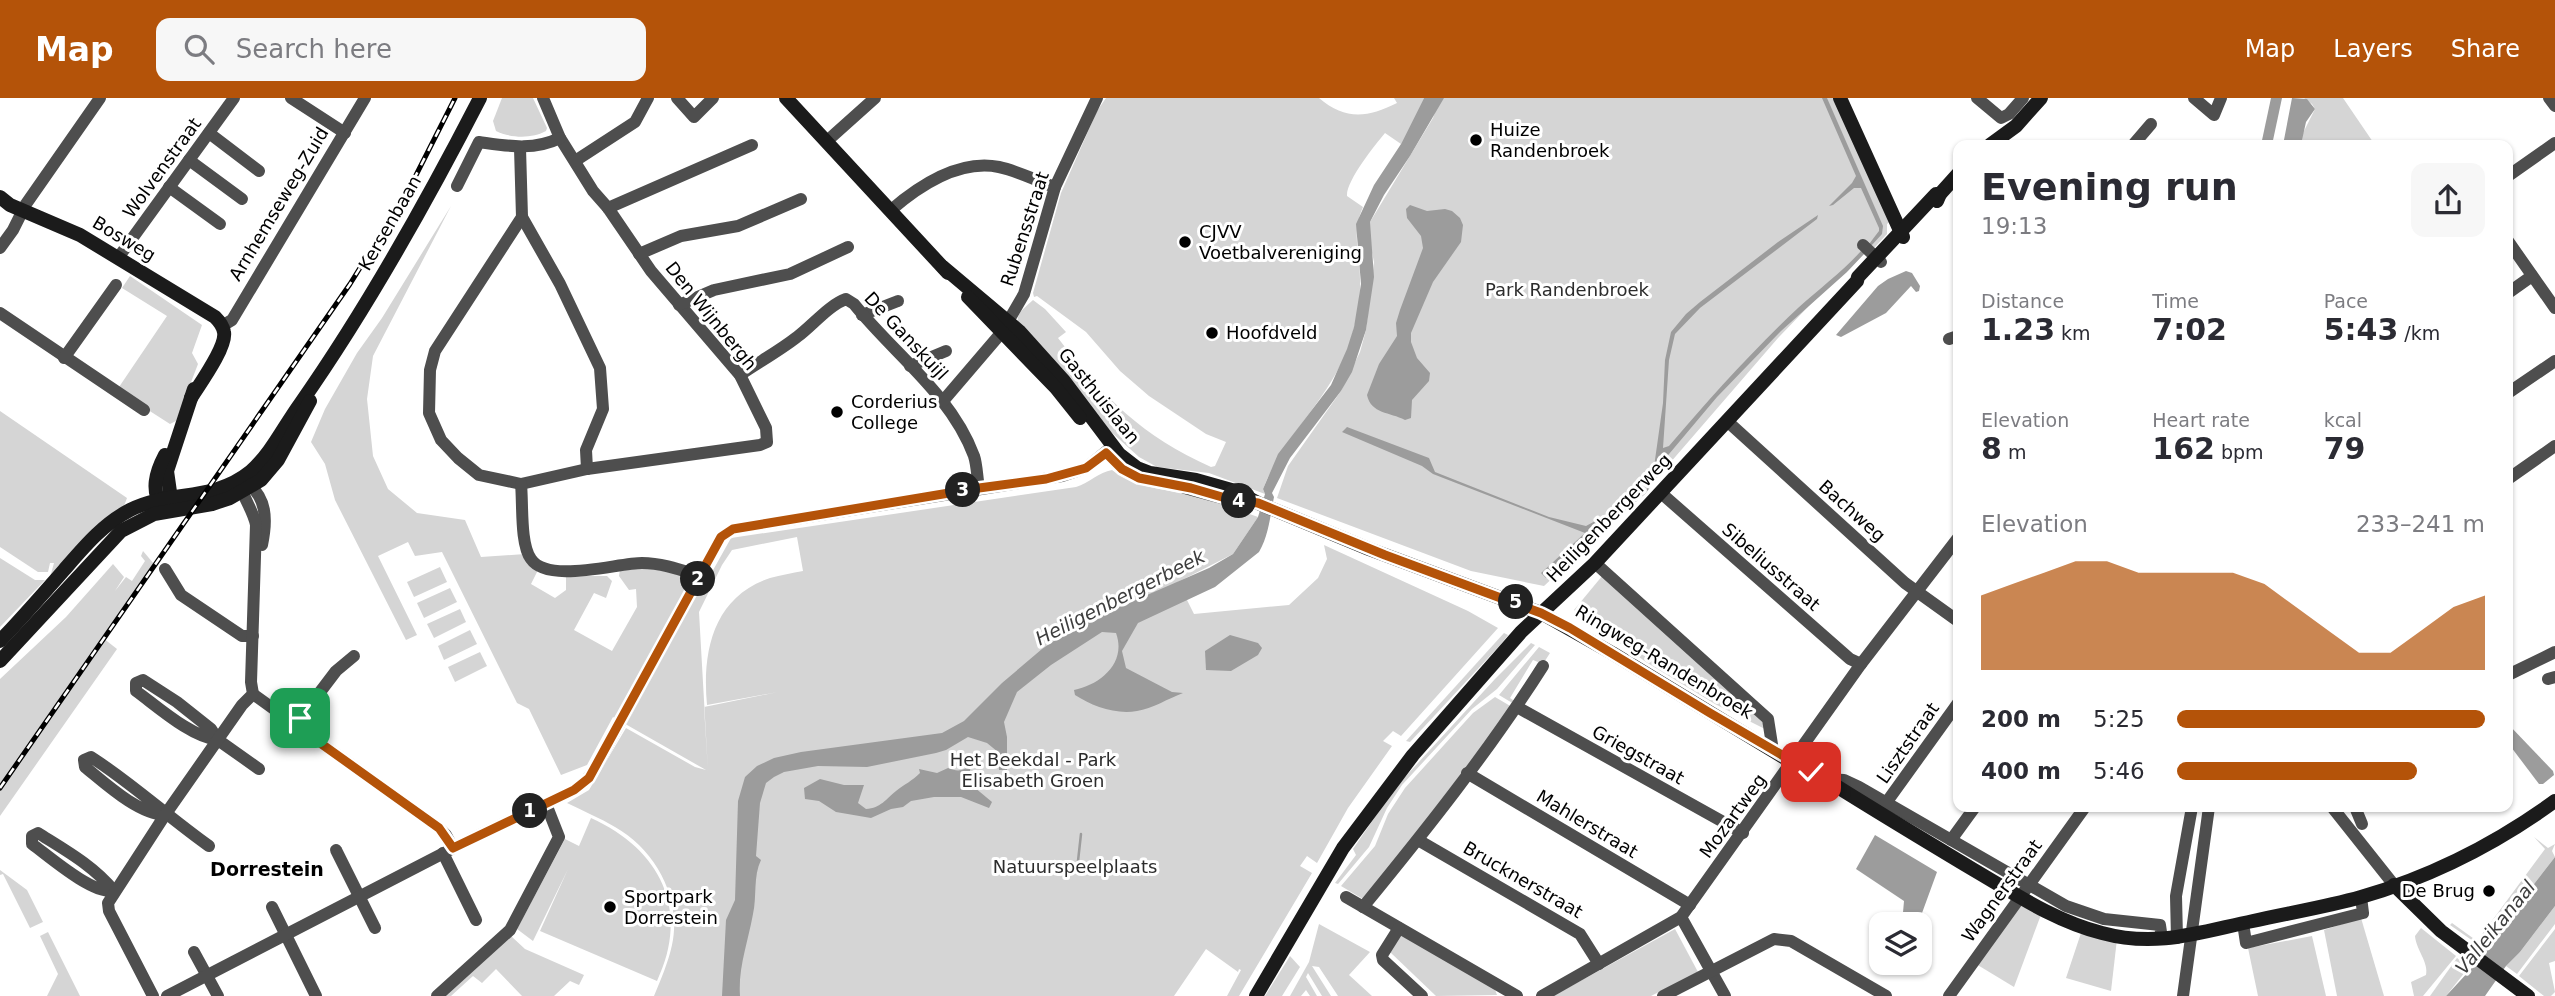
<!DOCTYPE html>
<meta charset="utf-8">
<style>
:root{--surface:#fff;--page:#f7f7f7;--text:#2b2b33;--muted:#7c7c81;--accent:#b45309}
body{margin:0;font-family:"DejaVu Sans",sans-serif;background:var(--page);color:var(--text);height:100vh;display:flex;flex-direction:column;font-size:26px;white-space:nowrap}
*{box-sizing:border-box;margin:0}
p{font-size:23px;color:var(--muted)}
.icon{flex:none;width:38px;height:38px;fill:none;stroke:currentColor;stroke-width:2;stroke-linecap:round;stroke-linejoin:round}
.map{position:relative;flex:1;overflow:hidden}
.sheet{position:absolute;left:1953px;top:42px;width:560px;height:672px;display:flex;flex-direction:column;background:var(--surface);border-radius:14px;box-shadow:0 2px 5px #0004}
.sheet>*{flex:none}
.buttons{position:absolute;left:1869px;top:814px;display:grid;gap:14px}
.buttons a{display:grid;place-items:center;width:63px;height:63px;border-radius:14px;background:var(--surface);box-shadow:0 2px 5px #0004;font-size:35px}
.pin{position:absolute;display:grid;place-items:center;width:60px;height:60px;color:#fff;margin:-30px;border-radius:14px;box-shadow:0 4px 10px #0006}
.km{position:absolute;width:35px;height:35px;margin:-18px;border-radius:50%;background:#222;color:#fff;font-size:19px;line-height:35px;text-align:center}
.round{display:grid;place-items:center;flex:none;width:74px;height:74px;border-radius:14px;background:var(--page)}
.overview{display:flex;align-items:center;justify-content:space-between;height:119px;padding:0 28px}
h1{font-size:38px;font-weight:800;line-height:52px}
.metrics{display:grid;grid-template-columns:repeat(3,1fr);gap:10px;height:119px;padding:7px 28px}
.metrics div{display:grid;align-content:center}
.metrics b{font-size:30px;font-weight:800}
.metrics small{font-size:19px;font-weight:400}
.metrics p{font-size:19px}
.chart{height:196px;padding:14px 28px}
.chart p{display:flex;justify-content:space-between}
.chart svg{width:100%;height:126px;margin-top:7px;fill:var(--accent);opacity:.7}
ul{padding:0 28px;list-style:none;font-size:23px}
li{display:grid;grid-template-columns:112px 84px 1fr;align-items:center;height:52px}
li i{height:18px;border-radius:9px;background:var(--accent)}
header{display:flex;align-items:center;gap:42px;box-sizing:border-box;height:98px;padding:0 35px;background:var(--accent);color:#fff}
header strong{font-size:33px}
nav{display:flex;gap:38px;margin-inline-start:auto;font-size:24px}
.search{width:490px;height:63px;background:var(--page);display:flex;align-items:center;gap:18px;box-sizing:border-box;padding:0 24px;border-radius:14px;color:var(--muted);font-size:26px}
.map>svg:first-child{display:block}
.green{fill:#d5d5d5;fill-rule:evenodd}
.water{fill:#9c9c9c}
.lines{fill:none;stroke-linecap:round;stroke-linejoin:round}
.stream{stroke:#9c9c9c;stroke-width:2.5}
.street{stroke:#4e4e4e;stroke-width:12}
.secondary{stroke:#1b1b1b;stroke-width:14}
.rail-casing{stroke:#000;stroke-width:5}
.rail{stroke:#fff;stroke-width:2.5;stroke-dasharray:8;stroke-linecap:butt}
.route-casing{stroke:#fff;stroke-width:14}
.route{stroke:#b45309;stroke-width:9}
.poi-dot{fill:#000;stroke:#fff;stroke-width:2.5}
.labels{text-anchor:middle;stroke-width:6;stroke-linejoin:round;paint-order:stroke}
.poi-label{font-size:18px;fill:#000;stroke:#fff;text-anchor:start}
.street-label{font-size:18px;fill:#000;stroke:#fff}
.park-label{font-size:18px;fill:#2c2c2c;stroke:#fff}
.water-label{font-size:19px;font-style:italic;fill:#3d3d3d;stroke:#fff}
.neighbourhood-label{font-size:19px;font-weight:bold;fill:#000;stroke:#fff}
</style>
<header>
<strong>Map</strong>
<div class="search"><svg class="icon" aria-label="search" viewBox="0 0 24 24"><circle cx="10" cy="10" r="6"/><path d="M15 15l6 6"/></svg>Search here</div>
<nav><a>Map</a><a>Layers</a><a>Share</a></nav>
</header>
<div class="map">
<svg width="2555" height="898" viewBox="0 0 2555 898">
<rect width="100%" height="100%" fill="#fff"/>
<g class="green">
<path d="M502 0H533L547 30 546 33C532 41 510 40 496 33L493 23Z"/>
<path d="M1106 0H1319C1345 22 1367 20 1397 5L1394 0H1424L1401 46 1385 35C1375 47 1346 83 1347 98L1363 109C1351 136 1360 153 1360 182 1361 203 1355 230 1348 250 1328 303 1283 338 1263 391L1265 396 1209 375 1157 369 1139 359 1110 333 1018 227C1015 215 1026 209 1033 202L1045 211 1066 234 1058 240C1104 300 1142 338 1211 369L1215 368 1226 344 1206 336 1149 298 1120 273 1086 234 1037 198 1034 199 1033 195 1061 95 1097 13Z"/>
<polygon points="1440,0 1834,0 1893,121 1887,126 1887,136 1874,150 1871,148 1883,131 1778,240 1644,395 1544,488 1471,473 1277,400 1288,368 1341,293 1360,254 1366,232 1374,164 1370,145 1370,124 1433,20"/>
<polygon points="2304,0 2343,0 2375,47 2297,47 2315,11 2312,6"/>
<path d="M451 108 373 258 367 301 373 358 388 391 417 415 465 422 481 459 525 456 538 472 531 486 555 500 566 492V478H607L612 483 606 500 594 495 574 532 612 553 637 509 636 491 629 492 619 478 620 471 641 468 707 483 731 440 1076 389C1089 385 1099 374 1112 372 1135 389 1158 390 1184 396 1209 402 1234 410 1258 419L1233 456 1178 484 1194 516 1289 507 1318 480 1327 461 1324 447 1468 513 1498 530 1401 638 1393 633 1383 643 1392 648 1348 710 1317 765 1307 758 1300 768 1312 775 1239 898H1227L1241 872 1239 871 1238 874 1206 851 1174 898H654C661 881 668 865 672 847 682 801 656 752 615 729 600 720 583 713 567 705L589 692 626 630 695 669 706 672 613 619 587 667 561 677 529 611 517 605 442 454 415 458 408 444 378 458 417 537 406 542 335 402 325 366 311 344 325 311 357 255 382 220ZM797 439 803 473C792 475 781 477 770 480 713 499 702 554 707 607L778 594 704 609 708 673 699 514 722 467 732 452Z"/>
<polygon points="130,178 202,227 192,255 198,266 176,323 170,326 117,292 167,218 122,190"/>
<polygon points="0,313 127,400 124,408 49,483 54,465 50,465 48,474 38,474 0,449"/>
<polygon points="143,453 154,466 103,540 117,551 0,718 0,581 66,519 113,466 124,479 115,493 126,479 132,483 145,463 141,458"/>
<polygon points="0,460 35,482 45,482 0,529"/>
<polygon points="440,469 447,484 414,499 407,484"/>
<polygon points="1603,477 1768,625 1767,632 1715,606 1646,564 1574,512"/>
<polygon points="450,490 457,504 424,520 417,505"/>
<polygon points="460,511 466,524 434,540 427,526"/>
<polygon points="470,532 477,546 444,562 438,548"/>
<polygon points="1504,535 1508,537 1501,546 1410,644 1406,643"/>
<polygon points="1531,545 1535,547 1497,591 1472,611 1402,687 1387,710 1369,749 1338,786 1335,785 1356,757 1353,751 1395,690 1495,581"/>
<polygon points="1539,549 1550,555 1543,566 1533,562 1510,600 1516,604 1514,606 1499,597"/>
<polygon points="480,554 487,568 455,584 448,569"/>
<polygon points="1495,599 1512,609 1368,798 1363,801 1341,788 1375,748 1388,716 1405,690 1473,615"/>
<path d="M591 720C660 751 691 812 657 883L540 833 568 771 533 843 517 831 565 741 579 748Z"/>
<polygon points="2534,739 2548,750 2555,746 2552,753 2555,759 2496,835 2486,852 2450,827 2452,825 2477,843 2545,751"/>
<polygon points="0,772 27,792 43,824 30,830 3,776 0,777"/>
<polygon points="2019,804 2042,814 2014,889 1976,866"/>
<polygon points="2555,808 2555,826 2517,876 2506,868 2520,854"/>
<polygon points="2361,820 2384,898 2337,898 2324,832"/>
<polygon points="1319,826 1370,854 1349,877 1372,898 1338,898 1319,869 1312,868 1331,898 1322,898 1308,875 1306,879 1317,898 1310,898 1306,892 1301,898 1290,898 1309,864"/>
<path d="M2421 830 2456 858 2423 898H2414L2411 884 2426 877C2429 865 2416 851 2415 838Z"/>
<polygon points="1675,831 1698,874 1651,898 1553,898"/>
<polygon points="2555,831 2555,863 2549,865 2555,894 2551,898 2544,898 2519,878"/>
<polygon points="2082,832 2117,841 2111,893 2066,880"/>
<polygon points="48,834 80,898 47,898 58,876 40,838"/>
<polygon points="1398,836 1403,836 1494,889 1497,897 1436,898 1390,854"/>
<polygon points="511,838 525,851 584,877 579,887 570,883 554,898 522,898 496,871 482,885 473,878 451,898 445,898"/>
<polygon points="2312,838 2326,898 2258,898 2248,850"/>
<polygon points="1290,858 1300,869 1282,898 1265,898"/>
<polygon points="2457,860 2469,869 2446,898 2430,898"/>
</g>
<g class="water">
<path d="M1424 0H1444L1410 58 1384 97 1370 124 1374 179 1366 232 1352 274 1341 293 1290 360 1272 395 1274 399C1270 418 1269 437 1259 454L1215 489 1138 525 1122 553 1126 570 1172 594 1183 595C1169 600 1152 611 1137 613 1116 617 1092 608 1075 597L1074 592C1100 587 1127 565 1116 535L1102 534 1051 567 1017 594 1004 624 1007 639V672H999L998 654 987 645 968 639 946 652 936 655 867 669 818 668 784 674 774 679 766 685 760 705 756 758 761 762C753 778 757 799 753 816 748 844 738 870 740 898H722L726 822 735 802 738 703 745 679 757 668 774 660 801 654 942 635 964 623 1002 585 1042 551 1076 528 1209 470 1233 456 1258 419 1265 396 1263 391 1278 356 1331 287 1347 251 1354 229 1361 186 1356 126 1374 87 1401 46Z"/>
<polygon points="1822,0 1827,0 1883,128 1882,136 1871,148 1869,146 1879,133 1879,130 1861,90 1854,90 1833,107 1829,108 1852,85 1856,78"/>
<polygon points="2271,0 2282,0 2272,47 2261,47"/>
<polygon points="2292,0 2307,1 2315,11 2306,24 2302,42 2298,47 2283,47"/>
<path d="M1410 107 1427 113 1445 111 1452 113 1460 120 1463 127 1461 144 1433 184 1411 235V244L1417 260 1430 275 1429 283 1412 302 1411 320 1405 322C1390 314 1371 316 1367 297L1379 266 1397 238 1396 225 1400 212 1423 150 1421 138 1407 120 1406 111Z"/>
<path d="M1818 117 1817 121 1700 210 1675 236 1669 262 1663 350 1669 348C1710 300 1752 253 1798 210 1819 191 1842 174 1861 153L1865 155 1847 174 1781 233 1717 299 1664 362 1655 383 1645 396 1546 480 1541 475 1585 435 1433 376 1422 368 1342 334 1347 329 1429 360 1435 374 1549 419 1586 428 1641 398 1647 391 1653 376 1663 305 1665 262 1671 234 1686 216 1700 204 1778 144Z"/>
<polygon points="1906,173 1912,175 1920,188 1919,193 1916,194 1911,188 1886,215 1841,239 1836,237 1878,188 1888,181"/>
<polygon points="1230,537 1258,545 1262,550 1258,557 1231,573 1206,572 1205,553"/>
<polygon points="2508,626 2553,673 2554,677 2543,686 2539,686 2508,645"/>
<path d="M971 667 968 684 992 704 989 710 961 699H934L911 703 903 709 891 711 871 720 836 714 819 703 805 701 804 690 820 681 844 687H864L858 705 866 711C881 710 886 701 896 693 905 686 912 683 920 675L919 671 937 675 948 670C958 674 963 673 971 667Z"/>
<polygon points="1875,737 1937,774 1918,826 1902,826 1904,803 1856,771"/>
<polygon points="2555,759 2555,808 2520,854 2506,868 2485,898 2446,898 2471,871 2496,835"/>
</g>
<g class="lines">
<polyline class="stream" points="1078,763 1081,736"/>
<g class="street">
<polyline points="291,0 345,35"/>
<polyline points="677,0 694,19 713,0"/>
<polyline points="1977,0 2001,20 2009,16 2023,0"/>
<polyline points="2194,0 2214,17 2221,0"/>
<polyline points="2549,0 2555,8"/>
<polyline points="209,35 259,73"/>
<polyline points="827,43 875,0"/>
<polyline points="2133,47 2151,26"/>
<polyline points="520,50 522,119 435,253 430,272 429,315 441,342 458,360 479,377 521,386 587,371 760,347 767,344 766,330 740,277 651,173 608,110 593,93 560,40 543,0"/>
<polyline points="189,62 242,101"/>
<polyline points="575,63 635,24 648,0"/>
<polyline points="2508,78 2555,45"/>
<path d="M457 88 479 44C508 48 533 53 560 40"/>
<polyline points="169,89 220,126"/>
<polyline points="608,110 752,47"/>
<path d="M891 112C920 87 959 61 999 69 1018 73 1037 83 1055 89"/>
<polyline points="522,119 560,186 600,270 603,311 586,352 587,371"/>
<polyline points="2508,143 2555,210"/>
<polyline points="1863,147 1881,164"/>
<polyline points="0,150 13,132 26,106 100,0"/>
<polyline points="639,156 681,138 738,128 801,101"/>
<polyline points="118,160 234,0"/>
<polyline points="2508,195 2532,178"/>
<polyline points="679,207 714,192 790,176 848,149"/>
<polyline points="0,215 144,312"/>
<polyline points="862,217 898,203"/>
<polyline points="222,228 232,222 365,0"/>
<polyline points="1949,241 1958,238"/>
<polyline points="64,260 116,187"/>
<polyline points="910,268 946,253"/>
<path d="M740 277C759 264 779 253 797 239 812 228 829 207 846 201L854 206C894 256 951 296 974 358 977 367 977 379 979 390"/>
<polyline points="2508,295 2555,263"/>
<polyline points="943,303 1002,234 1024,196 1055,89 1097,0"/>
<polyline points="1727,323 1905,485 1958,523"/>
<polyline points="2508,381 2555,348"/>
<path d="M244 383C268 398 267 423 262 447"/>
<path d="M521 386C523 406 520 446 531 461 548 486 617 465 642 465 662 465 681 472 700 478"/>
<polyline points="1661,395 1850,561 1861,566"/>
<polyline points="1595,465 1768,621 1773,653"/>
<polyline points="165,471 181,497 242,538 253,538"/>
<polyline points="2508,577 2555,554"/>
<polyline points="2548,581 2555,579"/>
<polyline points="253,596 439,730 446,737 453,750"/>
<polyline points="1517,609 1743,735"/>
<polyline points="295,627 336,573 354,558"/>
<path d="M218 642C191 639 158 609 136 593V585L143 582 177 604 211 631 218 642 259 671"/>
<polyline points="1467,675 1690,807"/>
<polyline points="1825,681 1844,682 1859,689 2066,808 2104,821 2160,827 2162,841"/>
<polyline points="1886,705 1958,605"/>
<polyline points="2332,709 2394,787"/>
<polyline points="2355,709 2362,726"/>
<path d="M165 717C138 716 106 686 85 669L84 662 91 659C133 686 168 719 209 748"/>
<path d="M38 735C65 752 94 768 114 793 92 796 51 760 32 746V738Z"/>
<polyline points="1418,742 1580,836 1599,866"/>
<polyline points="1951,742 1975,709"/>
<polyline points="336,752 375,830"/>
<polyline points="443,755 476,822"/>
<polyline points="1346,799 1517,898"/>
<polyline points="272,809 316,898"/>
<path d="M1363 809C1426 732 1489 653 1543 568"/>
<polyline points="1681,819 1725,898"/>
<polyline points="2243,825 2246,845 2363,815 2361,799"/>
<polyline points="1399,830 1382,857 1383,862 1422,898"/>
<polyline points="2177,840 2176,798 2192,709"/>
<polyline points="194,854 218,898"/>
<path d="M153 898 109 813 108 805 165 717 242 607 253 596 251 584 256 427C253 411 242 400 241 385"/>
<polyline points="167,898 469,742 574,692 586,683 598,665 721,439 733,431 1062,378 1086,370 1113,348"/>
<polyline points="437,898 510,832 559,739 546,706"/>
<polyline points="1542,898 1681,819 1861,566 1958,440"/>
<polyline points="1663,898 1774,841 1791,843 1886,898"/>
<polyline points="1949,898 2085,709"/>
<polyline points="2183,898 2209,709"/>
</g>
<g class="secondary">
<polyline points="786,0 948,175"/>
<polyline points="1840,0 1903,139"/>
<polyline points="1990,47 2016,28 2041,0"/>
<path d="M0 99 10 107 80 137 215 219C219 223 223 228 224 234 227 249 199 287 191 300"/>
<polyline points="1937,103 1940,96 1958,76"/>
<path d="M943 169 1019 233 1064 283 1119 356 1137 370 1150 375 1196 382 1235 393 1258 405 1369 451 1541 515 1612 555 1793 665 1825 681C1874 712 1924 742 1974 772 2015 796 2055 823 2102 835 2157 850 2200 834 2253 823 2288 815 2326 809 2361 799 2430 779 2497 745 2555 703"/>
<polyline points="968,199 1056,290 1080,320"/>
<polyline points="1185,389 1233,402"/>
<polyline points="168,409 171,401 167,373 194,291"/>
<path d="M163 410C150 393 156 374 165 357"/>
<path d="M0 543C22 520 43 496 64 472 84 449 103 426 130 412 169 392 213 404 250 374 271 356 284 328 300 306 368 209 426 105 480 0"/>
<polyline points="0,563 121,433 154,416 212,406 230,400 261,382 278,362 310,303"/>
<polyline points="2394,787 2441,833 2528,898"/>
<polyline points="1256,898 1343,750 1413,657 1521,534 1595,465 1857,183 1858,179 1936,96 1940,96"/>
</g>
<g class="rail-casing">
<polyline id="rail" points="0,690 350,186 409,91 455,0"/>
</g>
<use href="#rail" class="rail"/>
</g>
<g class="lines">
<g class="route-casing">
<polyline id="route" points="300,620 295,627 439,730 453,750 574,692 589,680 721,439 733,431 979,390 1046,381 1086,370 1106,355 1122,371 1139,380 1191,390 1229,401 1258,405 1385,457 1541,515 1570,530 1710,615 1811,674"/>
</g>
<use href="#route" class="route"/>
</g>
<g class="poi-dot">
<circle cx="1476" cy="42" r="7"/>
<circle cx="1185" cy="144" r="7"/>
<circle cx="1212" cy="235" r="7"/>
<circle cx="837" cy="314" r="7"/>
<circle cx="2489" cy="793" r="7"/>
<circle cx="610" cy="809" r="7"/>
</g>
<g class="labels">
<g class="poi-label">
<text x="1490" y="38">Huize<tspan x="1490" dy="21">Randenbroek</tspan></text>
<text x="1199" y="140">CJVV<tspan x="1199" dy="21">Voetbalvereniging</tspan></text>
<text x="1226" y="241">Hoofdveld</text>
<text x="851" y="310">Corderius<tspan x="851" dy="21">College</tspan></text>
<text x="2475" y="799" text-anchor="end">De Brug</text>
<text x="624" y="805">Sportpark<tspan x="624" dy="21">Dorrestein</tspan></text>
</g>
<g class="street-label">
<text transform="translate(162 70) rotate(-54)" y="6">Wolvenstraat</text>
<text transform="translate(279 106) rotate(-59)" y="6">Arnhemseweg-Zuid</text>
<text transform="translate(390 125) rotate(-60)" y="6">Kersenbaan</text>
<text transform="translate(1025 131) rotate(-72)" y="6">Rubensstraat</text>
<text transform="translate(124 141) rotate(31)" y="6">Bosweg</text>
<text transform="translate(711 218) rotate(51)" y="6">Den Wijnbergh</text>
<text transform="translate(906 238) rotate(47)" y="6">De Ganskuijl</text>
<text transform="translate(1099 298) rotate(51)" y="6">Gasthuislaan</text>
<text transform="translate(1852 413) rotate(42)" y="6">Bachweg</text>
<text transform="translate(1609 420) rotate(-46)" y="6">Heiligenbergerweg</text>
<text transform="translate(1771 469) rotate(41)" y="6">Sibeliusstraat</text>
<text transform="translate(1664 564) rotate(31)" y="6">Ringweg-Randenbroek</text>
<text transform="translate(1908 645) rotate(-55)" y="6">Lisztstraat</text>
<text transform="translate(1638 657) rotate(29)" y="6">Griegstraat</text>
<text transform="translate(1733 718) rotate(-54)" y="6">Mozartweg</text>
<text transform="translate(1587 726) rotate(31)" y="6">Mahlerstraat</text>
<text transform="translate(1523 782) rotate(30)" y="6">Brucknerstraat</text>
<text transform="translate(2002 793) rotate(-54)" y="6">Wagnerstraat</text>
</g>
<g class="park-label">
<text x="1567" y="198">Park Randenbroek</text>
<text x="1033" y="668">Het Beekdal - Park<tspan x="1033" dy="21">Elisabeth Groen</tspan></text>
<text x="1075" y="775">Natuurspeelplaats</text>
</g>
<g class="water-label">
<text transform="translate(1120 499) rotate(-27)" y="7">Heiligenbergerbeek</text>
<text transform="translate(2495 829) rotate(-51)" y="7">Valleikanaal</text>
</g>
<g class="neighbourhood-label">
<text x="267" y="778">Dorrestein</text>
</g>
</g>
</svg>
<div class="buttons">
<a><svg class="icon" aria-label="layers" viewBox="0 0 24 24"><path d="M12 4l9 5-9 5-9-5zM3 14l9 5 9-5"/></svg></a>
</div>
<div class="pin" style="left:300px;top:620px;background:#1e9e55"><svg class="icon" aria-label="arrive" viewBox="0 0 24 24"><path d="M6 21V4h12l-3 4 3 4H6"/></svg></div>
<div class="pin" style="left:1811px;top:674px;background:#d93025"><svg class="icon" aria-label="check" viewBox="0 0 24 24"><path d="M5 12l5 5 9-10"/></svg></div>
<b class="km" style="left:530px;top:713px">1</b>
<b class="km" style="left:698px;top:481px">2</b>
<b class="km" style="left:963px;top:392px">3</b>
<b class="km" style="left:1239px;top:403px">4</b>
<b class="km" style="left:1516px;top:504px">5</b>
<section class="sheet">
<div class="overview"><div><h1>Evening run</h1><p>19:13</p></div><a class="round"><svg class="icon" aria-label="share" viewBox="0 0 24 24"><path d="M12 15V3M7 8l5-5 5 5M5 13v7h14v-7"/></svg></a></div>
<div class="metrics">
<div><p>Distance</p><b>1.23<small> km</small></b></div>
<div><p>Time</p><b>7:02</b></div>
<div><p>Pace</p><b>5:43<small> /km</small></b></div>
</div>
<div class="metrics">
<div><p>Elevation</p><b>8<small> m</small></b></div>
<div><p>Heart rate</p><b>162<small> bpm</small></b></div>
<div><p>kcal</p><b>79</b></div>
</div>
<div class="chart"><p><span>Elevation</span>233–241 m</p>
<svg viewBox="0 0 160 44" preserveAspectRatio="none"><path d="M0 44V18L10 14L20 10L30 6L40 6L50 10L60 10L70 10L80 10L90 14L100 22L110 30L120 38L130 38L140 30L150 22L160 18V44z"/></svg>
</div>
<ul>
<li><b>200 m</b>5:25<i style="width:100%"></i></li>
<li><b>400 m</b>5:46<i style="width:78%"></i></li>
</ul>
</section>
</div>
